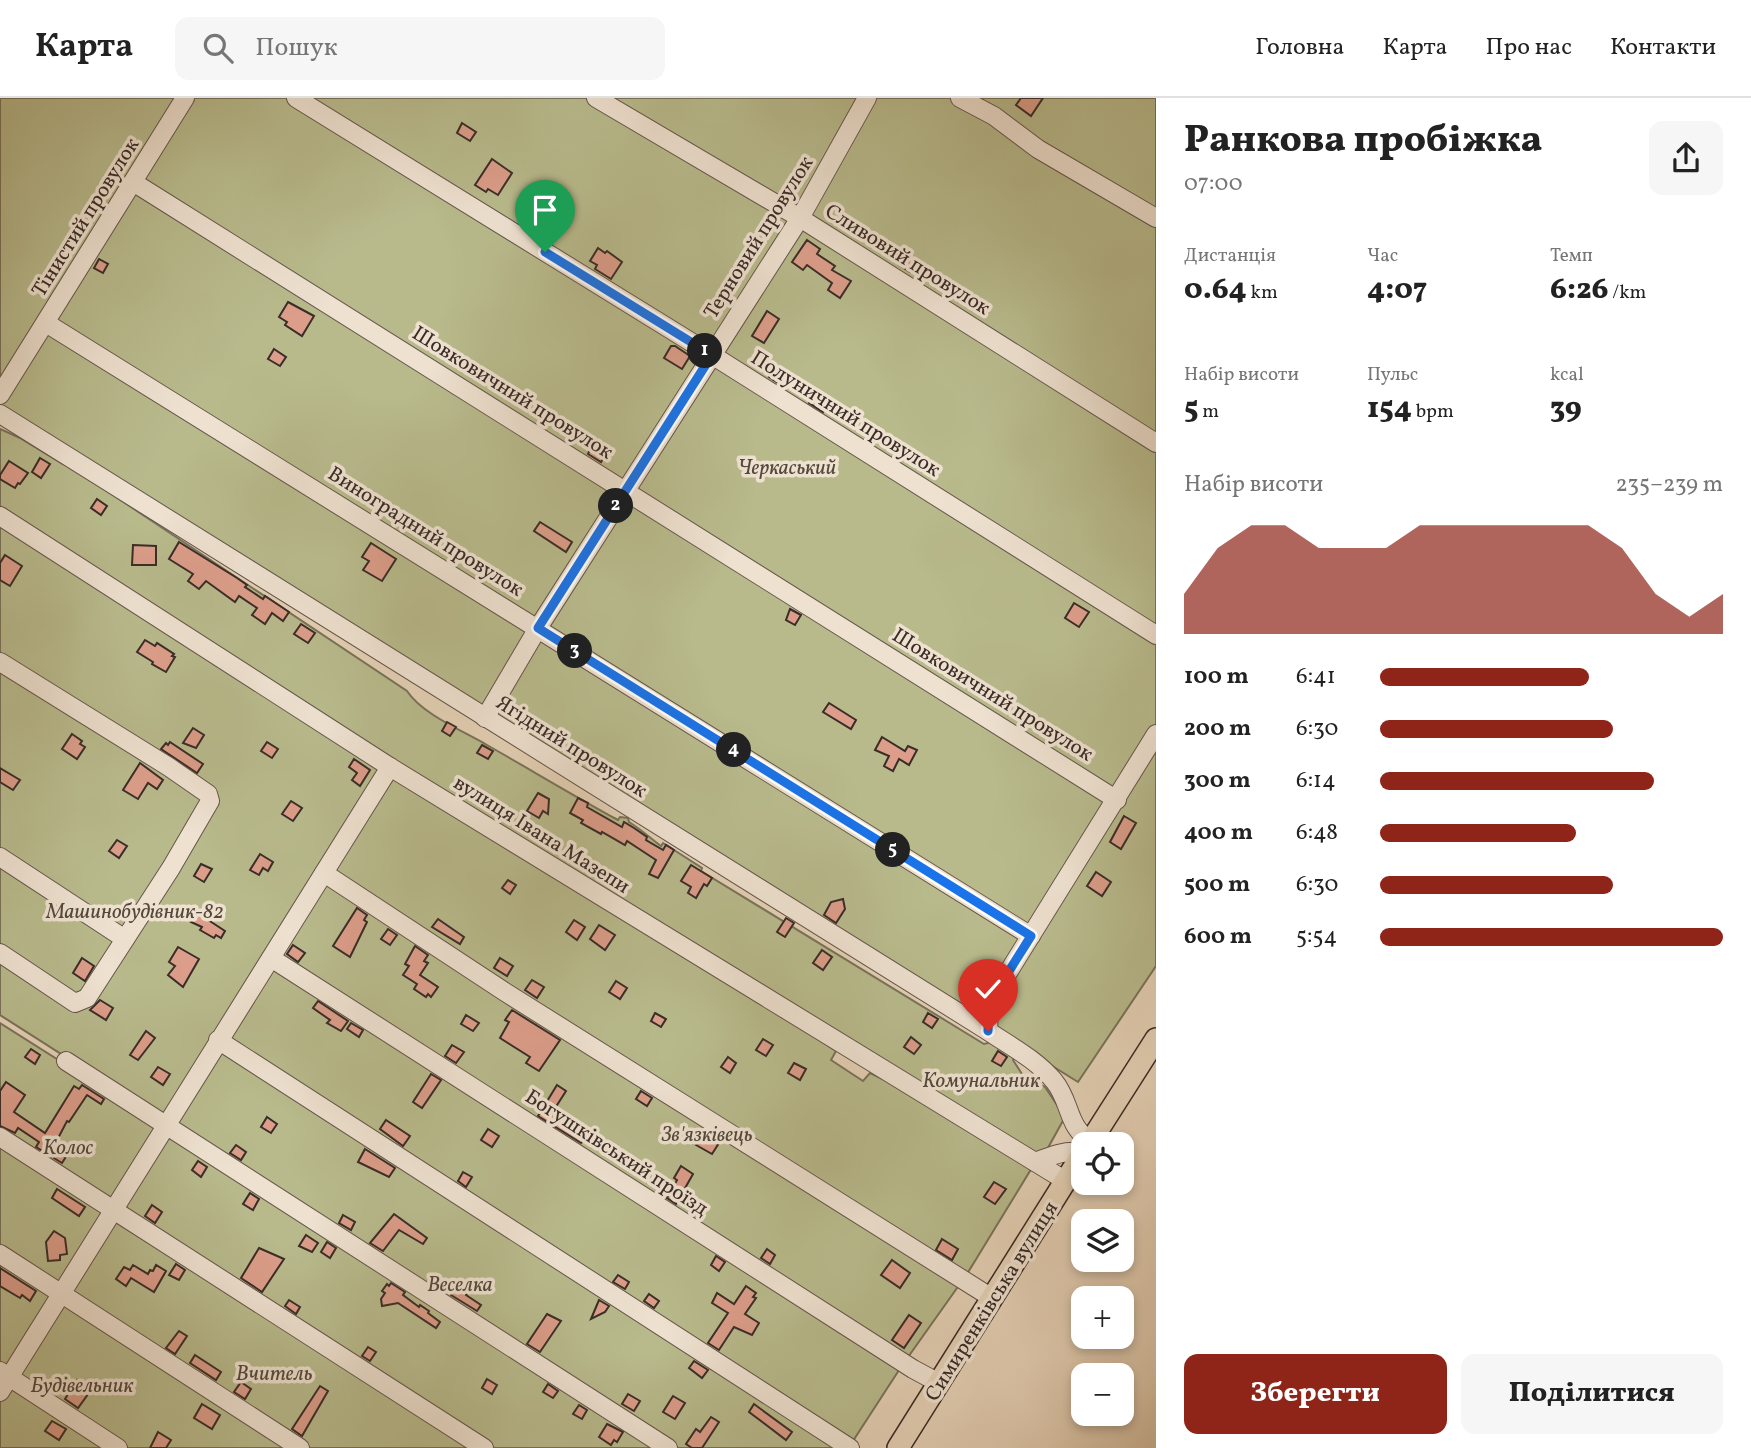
<!DOCTYPE html>
<html lang="uk">
<meta charset="utf-8">
<style>
:root{--surface:#fff;--page:#f6f6f6;--text:#222;--muted:#767676;--line:#e0e0e0;--accent:#8f2418}
body{margin:0;font-family:Vollkorn,serif;background:var(--page);color:var(--text);height:100vh;display:flex;flex-direction:column;font-size:26px;white-space:nowrap}
*{box-sizing:border-box;margin:0}
p{font-size:23px;color:var(--muted)}
.icon{flex:none;width:38px;height:38px;fill:none;stroke:currentColor;stroke-width:2;stroke-linecap:round;stroke-linejoin:round}
.map{position:relative;flex:1;overflow:hidden}
.sheet{display:flex;flex-direction:column;background:var(--surface);width:595px}
.sheet>*{flex:none}
.tools{position:absolute;left:1071px;top:1034px;display:grid;gap:14px}
.tools a{display:grid;place-items:center;width:63px;height:63px;border-radius:14px;background:var(--surface);box-shadow:0 4px 10px #0003;font-size:35px}
.pin{position:absolute;display:grid;place-items:center;width:60px;height:60px;color:#fff;margin:-72px -30px;border-radius:50% 50% 50% 0;rotate:-45deg;box-shadow:0 0 7px #0007}
.pin .icon{rotate:45deg}
.km{position:absolute;width:35px;height:35px;margin:-18px;border-radius:50%;background:#222;color:#fff;font-size:19px;line-height:35px;text-align:center}
.round{display:grid;place-items:center;flex:none;width:74px;height:74px;border-radius:14px;background:var(--page)}
.summary{display:flex;align-items:center;justify-content:space-between;height:119px;padding:0 28px}
h1{font-size:38px;font-weight:800;line-height:52px}
.metrics{display:grid;grid-template-columns:repeat(3,1fr);gap:10px;height:119px;padding:7px 28px}
.metrics div{display:grid;align-content:center}
.metrics b{font-size:30px;font-weight:800}
.metrics small{font-size:19px;font-weight:400}
.metrics p{font-size:19px}
.chart{height:196px;padding:14px 28px}
.chart p{display:flex;justify-content:space-between}
.chart svg{width:100%;height:126px;margin-top:7px;fill:var(--accent);opacity:.7}
.cta{display:flex;gap:14px;margin-top:auto;padding:14px 28px}
.cta a{flex:1;height:80px;border-radius:14px;background:var(--accent);color:#fff;font-size:28px;font-weight:800;line-height:80px;text-align:center}
.cta a+a{background:var(--page);color:var(--text)}
ul{padding:0 28px;list-style:none;font-size:23px}
li{display:grid;grid-template-columns:112px 84px 1fr;align-items:center;height:52px}
li i{height:18px;border-radius:9px;background:var(--accent)}
header{display:flex;align-items:center;gap:42px;box-sizing:border-box;height:98px;padding:0 35px;background:var(--surface);border-bottom:2px solid var(--line)}
header strong{font-size:33px}
nav{display:flex;gap:38px;margin-inline-start:auto;font-size:24px}
.search{width:490px;height:63px;background:var(--page);display:flex;align-items:center;gap:18px;box-sizing:border-box;padding:0 24px;border-radius:14px;color:var(--muted);font-size:26px}
main{display:flex;flex:1;min-height:0}
.map>svg:first-child{display:block}
.green{fill:#b8ba8c;stroke:#79735a;stroke-width:2}
.building{fill:#dc9e8a;stroke:#3a2c27;stroke-width:2}
.lines{fill:none;stroke-linecap:round;stroke-linejoin:round}
.minor-casing{stroke:#65554b;stroke-width:20}
.major-casing{stroke:#3a2c27;stroke-width:24}
.minor{stroke:#eee1d0;stroke-width:18}
.major{stroke:#e5d1b6;stroke-width:21}
.route-casing{stroke:#fff;stroke-width:14}
.route{stroke:#1a73e8;stroke-width:9}
.labels{text-anchor:middle;stroke-width:7;stroke-linejoin:round;paint-order:stroke}
.street-label{font-size:21px;fill:#3a2c27;stroke:#eee1d0}
.park-label{font-size:21px;font-style:italic;fill:#53483b;stroke:#eee1d0}
</style>
<header>
<strong>Карта</strong>
<div class="search"><svg class="icon" aria-label="search" viewBox="0 0 24 24"><circle cx="10" cy="10" r="6"/><path d="M15 15l6 6"/></svg>Пошук</div>
<nav><a>Головна</a><a>Карта</a><a>Про нас</a><a>Контакти</a></nav>
</header>
<main>
<div class="map">
<svg width="1156" height="1350" viewBox="0 0 1156 1350">
<rect width="100%" height="100%" fill="#e5d1b6"/>
<filter id="stains"><feTurbulence type="fractalNoise" baseFrequency=".00286" numOctaves="4"/><feColorMatrix values="0 0 0 0 .2 0 0 0 0 .09 0 0 0 0 .02 0 0 0 .5 -.17"/></filter>
<radialGradient id="worn" r=".72"><stop offset=".6" stop-color="#630" stop-opacity="0"/><stop offset="1" stop-color="#630" stop-opacity=".3"/></radialGradient>
<g class="green">
<polygon points="0,0 1156,0 1156,868 1078,984 355,535 0,309"/>
<path d="M0 331 20 340 63 366 65 365 407 593C422 616 463 633 487 647 531 672 574 698 618 722L620 719 628 720 629 724C642 732 650 740 661 748L663 745 702 770 701 773 984 946 992 944 1014 959 1013 962 1022 976 1045 989 1065 1019 1044 1057 1039 1060 383 655 0 408Z"/>
<polygon points="0,426 379,669 380,676 163,1021 0,917"/>
<polygon points="395,678 775,912 836,953 831,962 863,983 870,975 902,990 1033,1068 967,1176 901,1269 851,1346 843,1350 489,1350 120,1113 272,866"/>
<polygon points="0,925 158,1025 0,1285"/>
<polygon points="112,1122 477,1350 305,1350 69,1197"/>
<polygon points="67,1203 296,1350 0,1350 0,1301"/>
</g>
<g class="building">
<polygon points="1021,0 1043,0 1031,18 1016,7"/>
<polygon points="462,25 476,34 470,43 457,35"/>
<polygon points="492,61 512,75 498,97 488,91 486,94 475,87"/>
<polygon points="807,142 820,151 817,156 835,168 832,172 851,183 840,200 828,192 832,185 807,167 803,172 792,164"/>
<polygon points="598,150 605,155 607,153 622,164 611,181 595,171 597,167 590,163"/>
<polygon points="906,155 918,163 910,174 899,167"/>
<polygon points="99,161 108,166 103,175 94,170"/>
<polygon points="288,204 314,218 302,238 285,227 287,224 279,219"/>
<polygon points="767,213 779,221 764,245 752,238"/>
<polygon points="671,248 675,248 690,258 682,271 664,260"/>
<polygon points="274,251 286,259 280,268 268,261"/>
<polygon points="773,272 785,279 781,287 769,279"/>
<polygon points="816,294 830,303 823,314 809,305"/>
<polygon points="589,338 609,351 601,364 588,356 590,352 583,348"/>
<polygon points="40,360 50,366 41,380 32,374"/>
<polygon points="9,363 28,375 20,386 18,385 15,390 0,381 0,377"/>
<polygon points="97,401 107,408 101,417 91,410"/>
<polygon points="540,424 572,444 566,454 534,433"/>
<polygon points="179,444 237,480 247,487 245,489 263,501 265,498 289,514 283,523 272,515 265,526 252,517 257,510 239,498 235,504 206,483 199,491 188,483 193,476 169,461"/>
<polygon points="371,445 396,461 382,483 363,472 369,463 362,459"/>
<polygon points="133,447 156,448 156,467 132,467"/>
<polygon points="5,457 22,468 10,488 0,482 0,465"/>
<polygon points="1074,505 1089,514 1079,529 1065,520"/>
<polygon points="790,511 801,517 795,527 786,522"/>
<polygon points="301,526 315,535 308,545 294,536"/>
<polygon points="145,542 155,548 157,545 174,556 172,558 175,559 166,574 152,566 153,564 137,554"/>
<polygon points="829,605 856,622 851,631 823,614"/>
<polygon points="447,624 456,629 450,638 442,633"/>
<polygon points="193,630 204,637 196,650 183,645"/>
<polygon points="72,636 82,643 80,646 85,649 77,661 62,651"/>
<polygon points="882,639 905,653 908,648 917,652 909,667 899,661 893,673 884,668 889,658 875,652"/>
<polygon points="170,644 203,666 197,675 161,651 166,645 168,647"/>
<polygon points="267,644 278,651 272,660 261,653"/>
<polygon points="482,647 493,653 488,661 477,655"/>
<polygon points="354,661 370,672 360,688 352,682 357,675 349,669"/>
<polygon points="140,665 163,682 157,691 148,685 138,701 123,692"/>
<polygon points="0,670 20,682 13,692 0,684"/>
<polygon points="538,695 549,701 548,716 543,713 539,720 527,713"/>
<polygon points="578,700 588,705 587,709 622,729 624,724 634,730 647,739 646,742 663,752 666,747 674,752 658,780 649,776 656,762 627,743 625,747 602,734 601,736 581,725 583,722 570,715"/>
<polygon points="291,703 302,710 293,723 282,716"/>
<polygon points="1124,718 1136,725 1121,751 1110,744"/>
<polygon points="117,742 127,748 119,760 109,753"/>
<polygon points="260,756 273,764 268,773 263,770 259,777 250,772"/>
<polygon points="201,766 212,771 204,784 194,778"/>
<polygon points="691,767 712,780 707,788 704,786 696,800 688,795 691,789 681,783"/>
<polygon points="1096,774 1111,784 1102,798 1087,788"/>
<polygon points="508,782 516,787 510,796 502,790"/>
<polygon points="843,801 845,811 836,825 824,817 831,804"/>
<polygon points="357,810 367,817 364,822 367,824 350,859 333,848"/>
<polygon points="196,814 225,833 221,840 216,837 214,840 200,832 202,829 191,824"/>
<polygon points="786,820 794,825 785,839 777,834"/>
<polygon points="438,821 464,839 460,846 432,829"/>
<polygon points="574,822 585,829 577,842 566,834"/>
<polygon points="599,827 615,837 605,852 590,841"/>
<polygon points="388,831 397,837 390,847 381,841"/>
<polygon points="293,847 305,855 298,864 287,856"/>
<polygon points="415,848 428,857 424,863 428,865 420,877 438,889 431,899 428,896 426,899 414,891 417,886 403,877 409,868 405,866"/>
<polygon points="178,849 199,861 183,889 168,877 175,868 169,864"/>
<polygon points="822,852 832,859 823,872 813,865"/>
<polygon points="82,860 94,868 85,883 73,875"/>
<polygon points="500,860 513,868 507,878 494,870"/>
<polygon points="532,882 544,889 537,900 525,892"/>
<polygon points="616,883 627,890 620,901 609,894"/>
<polygon points="100,902 113,910 106,922 90,912"/>
<polygon points="318,903 348,923 341,933 327,925 330,922 313,910"/>
<polygon points="512,912 560,942 539,973 526,965 530,959 500,940 509,924 505,922"/>
<polygon points="655,915 666,921 661,929 651,923"/>
<polygon points="928,915 938,921 932,930 923,924"/>
<polygon points="466,917 479,925 473,933 461,926"/>
<polygon points="351,925 363,932 359,939 347,931"/>
<polygon points="146,933 155,940 138,962 130,957"/>
<polygon points="911,939 921,947 914,956 904,949"/>
<polygon points="763,941 773,947 766,958 756,952"/>
<polygon points="452,947 464,954 456,965 445,958"/>
<polygon points="31,951 40,957 35,966 25,959"/>
<polygon points="998,953 1007,959 1001,968 992,963"/>
<polygon points="728,959 736,965 730,975 721,969"/>
<polygon points="794,965 806,971 800,982 788,975"/>
<polygon points="158,969 170,976 163,987 151,979"/>
<polygon points="431,976 441,982 422,1010 413,1004"/>
<polygon points="6,984 25,997 14,1014 45,1035 74,988 79,991 82,987 104,1001 101,1006 87,997 69,1024 67,1023 55,1046 69,1054 62,1065 36,1049 39,1044 18,1030 15,1035 0,1028 0,993"/>
<polygon points="557,987 566,993 552,1015 588,1035 581,1045 538,1018"/>
<polygon points="641,993 652,1000 647,1008 636,1001"/>
<polygon points="267,1019 277,1026 271,1035 261,1029"/>
<polygon points="386,1022 410,1038 403,1048 380,1031"/>
<polygon points="488,1031 499,1038 492,1049 481,1042"/>
<polygon points="703,1035 719,1045 712,1056 696,1047"/>
<polygon points="236,1047 246,1054 241,1062 230,1055"/>
<polygon points="365,1051 395,1070 389,1079 358,1064"/>
<polygon points="198,1063 207,1069 201,1079 192,1072"/>
<polygon points="681,1068 693,1076 676,1106 667,1100 677,1082 674,1080"/>
<polygon points="463,1074 472,1079 466,1089 458,1083"/>
<polygon points="994,1084 1006,1091 995,1106 984,1099"/>
<polygon points="57,1091 85,1109 79,1118 52,1100"/>
<polygon points="250,1095 259,1101 253,1112 243,1106"/>
<polygon points="152,1107 162,1114 155,1125 145,1118"/>
<polygon points="394,1116 427,1140 423,1146 399,1132 383,1153 370,1145"/>
<polygon points="343,1117 355,1124 351,1132 339,1125"/>
<polygon points="54,1133 65,1140 67,1156 60,1157 60,1162 48,1163 46,1144"/>
<polygon points="306,1137 318,1145 312,1154 299,1148"/>
<polygon points="942,1141 958,1151 952,1162 936,1152"/>
<polygon points="327,1144 336,1150 330,1160 321,1154"/>
<polygon points="259,1150 284,1161 262,1194 241,1180"/>
<polygon points="767,1151 775,1157 770,1166 761,1160"/>
<polygon points="716,1158 725,1164 719,1173 711,1167"/>
<polygon points="892,1162 910,1175 900,1190 881,1177"/>
<polygon points="176,1166 185,1172 179,1182 169,1177"/>
<polygon points="133,1167 148,1176 150,1172 153,1173 156,1167 166,1173 154,1194 131,1180 126,1188 116,1181 124,1169 130,1172"/>
<polygon points="0,1170 36,1193 30,1203 22,1197 20,1200 0,1188"/>
<polygon points="618,1177 629,1184 625,1191 613,1184"/>
<polygon points="459,1182 471,1188 466,1197 481,1207 477,1213 451,1197"/>
<polygon points="391,1185 405,1194 403,1197 419,1209 420,1207 429,1213 428,1215 440,1224 436,1230 398,1205 382,1208 381,1201 385,1195 382,1193 387,1186 389,1188"/>
<polygon points="746,1188 756,1195 753,1199 756,1200 745,1216 759,1225 752,1237 734,1229 719,1252 708,1245 728,1215 712,1205 717,1195 734,1206"/>
<polygon points="649,1196 659,1203 654,1210 644,1203"/>
<polygon points="289,1202 300,1209 296,1216 285,1208"/>
<polygon points="599,1202 609,1208 605,1214 591,1221"/>
<polygon points="547,1216 561,1223 540,1254 527,1246"/>
<polygon points="909,1217 921,1225 904,1250 892,1242"/>
<polygon points="179,1233 187,1238 175,1256 166,1250"/>
<polygon points="368,1249 376,1254 370,1263 362,1258"/>
<polygon points="195,1257 221,1274 216,1282 190,1265"/>
<polygon points="694,1263 708,1272 702,1280 689,1270"/>
<polygon points="487,1281 497,1287 492,1296 482,1290"/>
<polygon points="77,1282 91,1292 78,1310 65,1301"/>
<polygon points="241,1284 251,1291 245,1301 234,1294"/>
<polygon points="548,1286 558,1293 553,1300 543,1294"/>
<polygon points="320,1288 328,1293 302,1338 292,1331"/>
<polygon points="628,1296 640,1303 634,1313 622,1306"/>
<polygon points="673,1298 685,1305 675,1321 663,1314"/>
<polygon points="202,1306 220,1317 212,1331 194,1320"/>
<polygon points="754,1306 792,1334 786,1342 749,1314"/>
<polygon points="579,1307 587,1312 582,1321 573,1316"/>
<polygon points="711,1319 719,1324 702,1350 692,1350 686,1346 696,1331 700,1334"/>
<polygon points="52,1323 66,1331 59,1342 45,1333"/>
<polygon points="607,1326 623,1334 617,1344 614,1342 611,1347 599,1339"/>
<polygon points="158,1334 171,1342 166,1350 150,1350"/>
</g>
<g class="lines">
<g class="minor-casing">
<g id="minor">
<polyline points="296,0 712,257 1156,537"/>
<polyline points="596,0 800,120 1156,345"/>
<polyline points="960,0 994,18 1038,51 1156,120"/>
<polyline points="133,84 1117,702"/>
<polyline points="46,225 1031,838"/>
<polyline points="0,297 185,0"/>
<path d="M0 316 988 933C1010 948 1037 962 1054 983 1071 1003 1067 1030 1091 1043"/>
<polyline points="0,418 390,669 1066,1083"/>
<polyline points="0,564 169,669 208,696 210,703 171,770 87,900 75,905 0,855"/>
<polyline points="485,620 538,530 800,120 867,0"/>
<polyline points="0,759 125,841"/>
<polyline points="324,775 505,894 992,1200"/>
<polyline points="271,860 913,1271 939,1285"/>
<polyline points="988,933 989,911 999,889 1156,636"/>
<polyline points="218,942 850,1350"/>
<polyline points="66,963 668,1350"/>
<polyline points="0,1039 484,1350"/>
<path d="M1035 1064C1050 1058 1067 1051 1083 1055"/>
<polyline points="0,1156 300,1350"/>
<polyline points="0,1273 118,1350"/>
<polyline points="0,1294 390,669"/>
</g>
</g>
<g class="major-casing">
<g id="major">
<polyline points="1089,1046 1156,941"/>
<polyline points="898,1350 1083,1055"/>
</g>
</g>
<use href="#minor" class="minor"/>
<use href="#major" class="major"/>
</g>
<g class="lines">
<g class="route-casing">
<polyline id="route" points="545,154 712,257 538,530 1031,838 999,889 989,911 988,933"/>
</g>
<use href="#route" class="route"/>
</g>
<g class="labels">
<g class="street-label">
<text transform="translate(85 119) rotate(-58)" y="7">Тінистий провулок</text>
<text transform="translate(758 139) rotate(-58)" y="7">Терновий провулок</text>
<text transform="translate(908 161) rotate(32)" y="7">Сливовий провулок</text>
<text transform="translate(513 294) rotate(32)" y="7">Шовковичний провулок</text>
<text transform="translate(846 315) rotate(32)" y="7">Полуничний провулок</text>
<text transform="translate(426 433) rotate(32)" y="7">Виноградний провулок</text>
<text transform="translate(993 596) rotate(32)" y="7">Шовковичний провулок</text>
<text transform="translate(572 648) rotate(32)" y="7">Ягідний провулок</text>
<text transform="translate(542 736) rotate(32)" y="7">вулиця Івана Мазепи</text>
<text transform="translate(617 1054) rotate(33)" y="7">Богушківський проїзд</text>
<text transform="translate(991 1203) rotate(-58)" y="7">Симиренківська вулиця</text>
</g>
<g class="park-label">
<text x="787" y="376">Черкаський</text>
<text x="135" y="820">Машинобудівник-82</text>
<text x="981" y="989">Комунальник</text>
<text x="707" y="1043">Зв'язківець</text>
<text x="68" y="1056">Колос</text>
<text x="460" y="1193">Веселка</text>
<text x="274" y="1282">Вчитель</text>
<text x="82" y="1294">Будівельник</text>
</g>
</g>
<rect width="100%" height="100%" filter="url(#stains)"/>
<rect width="100%" height="100%" fill="url(#worn)"/>
</svg>
<div class="tools">
<a><svg class="icon" aria-label="locate" viewBox="0 0 24 24"><circle cx="12" cy="12" r="6"/><path d="M12 2v4M12 18v4M2 12h4M18 12h4"/></svg></a>
<a><svg class="icon" aria-label="layers" viewBox="0 0 24 24"><path d="M12 4l9 5-9 5-9-5zM3 14l9 5 9-5"/></svg></a>
<a>+</a>
<a>−</a>
</div>
<div class="pin" style="left:545px;top:154px;background:#1e9e55"><svg class="icon" aria-label="arrive" viewBox="0 0 24 24"><path d="M6 21V4h12l-3 4 3 4H6"/></svg></div>
<div class="pin" style="left:988px;top:933px;background:#d93025"><svg class="icon" aria-label="check" viewBox="0 0 24 24"><path d="M5 12l5 5 9-10"/></svg></div>
<b class="km" style="left:705px;top:253px">1</b>
<b class="km" style="left:616px;top:408px">2</b>
<b class="km" style="left:575px;top:553px">3</b>
<b class="km" style="left:734px;top:652px">4</b>
<b class="km" style="left:893px;top:752px">5</b>
</div>
<section class="sheet">
<div class="summary"><div><h1>Ранкова пробіжка</h1><p>07:00</p></div><a class="round"><svg class="icon" aria-label="share" viewBox="0 0 24 24"><path d="M12 15V3M7 8l5-5 5 5M5 13v7h14v-7"/></svg></a></div>
<div class="metrics">
<div><p>Дистанція</p><b>0.64<small> km</small></b></div>
<div><p>Час</p><b>4:07</b></div>
<div><p>Темп</p><b>6:26<small> /km</small></b></div>
</div>
<div class="metrics">
<div><p>Набір висоти</p><b>5<small> m</small></b></div>
<div><p>Пульс</p><b>154<small> bpm</small></b></div>
<div><p>kcal</p><b>39</b></div>
</div>
<div class="chart"><p><span>Набір висоти</span>235–239 m</p>
<svg viewBox="0 0 160 44" preserveAspectRatio="none"><path d="M0 44V30L10 14L20 6L30 6L40 14L50 14L60 14L70 6L80 6L90 6L100 6L110 6L120 6L130 14L140 30L150 38L160 30V44z"/></svg>
</div>
<ul>
<li><b>100 m</b>6:41<i style="width:61%"></i></li>
<li><b>200 m</b>6:30<i style="width:68%"></i></li>
<li><b>300 m</b>6:14<i style="width:80%"></i></li>
<li><b>400 m</b>6:48<i style="width:57%"></i></li>
<li><b>500 m</b>6:30<i style="width:68%"></i></li>
<li><b>600 m</b>5:54<i style="width:100%"></i></li>
</ul>
<div class="cta"><a>Зберегти</a><a>Поділитися</a></div>
</section>
</main>
